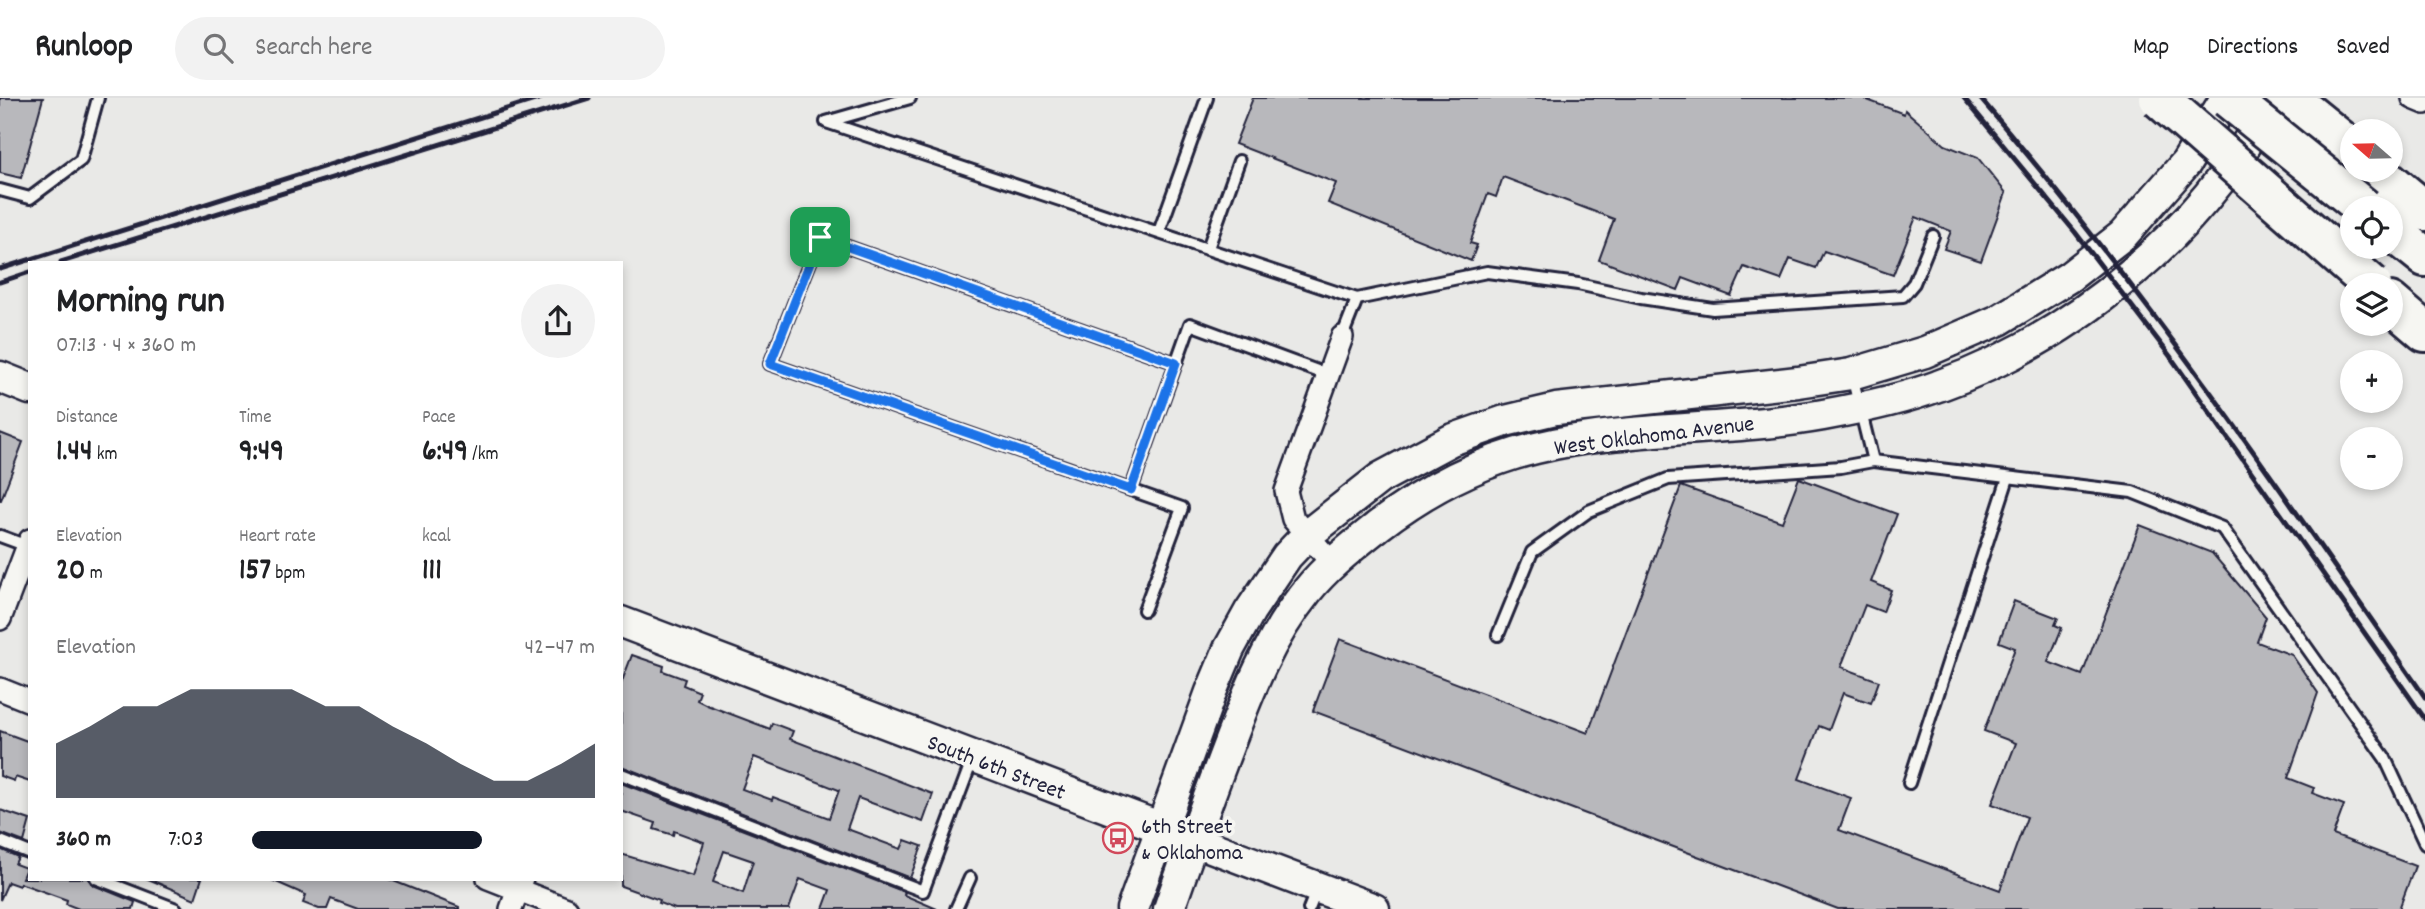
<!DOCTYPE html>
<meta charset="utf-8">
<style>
:root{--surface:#fff;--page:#f2f2f2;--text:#202124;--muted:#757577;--line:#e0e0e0;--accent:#111827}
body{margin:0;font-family:Dekko,sans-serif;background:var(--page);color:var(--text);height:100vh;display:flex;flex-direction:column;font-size:26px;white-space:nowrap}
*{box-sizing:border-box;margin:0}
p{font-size:23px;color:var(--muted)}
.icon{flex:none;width:38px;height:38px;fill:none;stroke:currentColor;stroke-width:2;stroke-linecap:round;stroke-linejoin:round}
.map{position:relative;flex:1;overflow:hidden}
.panel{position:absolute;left:28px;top:163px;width:595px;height:620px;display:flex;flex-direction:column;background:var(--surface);border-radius:0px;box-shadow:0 4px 10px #0003}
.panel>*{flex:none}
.needle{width:46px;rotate:290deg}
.fabs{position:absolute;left:2340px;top:21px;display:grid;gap:14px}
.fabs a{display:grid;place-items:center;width:63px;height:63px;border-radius:50%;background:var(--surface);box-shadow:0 4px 10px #0003;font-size:35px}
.pin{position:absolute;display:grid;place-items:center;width:60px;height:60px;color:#fff;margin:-30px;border-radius:14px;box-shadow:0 4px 10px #0006}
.round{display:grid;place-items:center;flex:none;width:74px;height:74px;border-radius:37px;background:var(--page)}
.headline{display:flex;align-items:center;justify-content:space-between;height:119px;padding:0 28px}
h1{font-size:38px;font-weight:700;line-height:52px}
.stats{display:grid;grid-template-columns:repeat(3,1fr);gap:10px;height:119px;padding:7px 28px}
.stats div{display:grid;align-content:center}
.stats b{font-size:30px;font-weight:700}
.stats small{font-size:19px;font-weight:400}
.stats p{font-size:19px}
.chart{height:196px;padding:14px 28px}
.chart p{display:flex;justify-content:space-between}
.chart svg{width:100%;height:126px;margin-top:7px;fill:var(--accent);opacity:.7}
ul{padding:0 28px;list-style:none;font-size:23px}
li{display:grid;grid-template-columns:112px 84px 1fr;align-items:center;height:52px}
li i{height:18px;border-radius:9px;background:var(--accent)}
header{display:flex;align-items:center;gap:42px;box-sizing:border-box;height:98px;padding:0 35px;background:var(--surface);border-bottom:2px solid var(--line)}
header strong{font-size:33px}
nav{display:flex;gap:38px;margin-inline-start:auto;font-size:24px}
.search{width:490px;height:63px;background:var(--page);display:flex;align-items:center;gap:18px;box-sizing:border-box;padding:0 24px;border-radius:38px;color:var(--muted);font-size:26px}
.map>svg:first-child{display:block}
.building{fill:#b8b8bc;stroke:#22223b;stroke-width:2;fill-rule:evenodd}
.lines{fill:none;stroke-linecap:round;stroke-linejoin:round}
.lane-casing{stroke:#22223b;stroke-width:16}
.street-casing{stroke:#22223b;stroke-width:26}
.secondary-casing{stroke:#22223b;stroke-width:35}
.highway-casing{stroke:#22223b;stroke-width:44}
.lane{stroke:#f6f6f2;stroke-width:10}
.street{stroke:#f6f6f2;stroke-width:21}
.secondary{stroke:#f6f6f2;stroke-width:30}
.highway{stroke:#f6f6f2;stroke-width:38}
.rail{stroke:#22223b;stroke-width:5}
.highway-bridge-casing{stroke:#22223b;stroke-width:44;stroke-linecap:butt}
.highway-bridge{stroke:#f6f6f2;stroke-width:38}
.route-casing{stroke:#fff;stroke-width:14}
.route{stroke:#1a73e8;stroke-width:9}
.labels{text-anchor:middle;stroke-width:7;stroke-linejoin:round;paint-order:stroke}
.street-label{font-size:23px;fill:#22223b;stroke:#f6f6f2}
.poi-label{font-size:23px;fill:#22223b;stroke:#f6f6f2;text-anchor:start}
</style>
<header>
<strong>Runloop</strong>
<div class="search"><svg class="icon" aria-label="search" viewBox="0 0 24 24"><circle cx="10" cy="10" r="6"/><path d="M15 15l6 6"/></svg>Search here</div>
<nav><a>Map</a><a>Directions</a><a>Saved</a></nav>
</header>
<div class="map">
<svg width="2425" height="811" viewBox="0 0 2425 811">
<rect width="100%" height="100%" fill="#e9e9e7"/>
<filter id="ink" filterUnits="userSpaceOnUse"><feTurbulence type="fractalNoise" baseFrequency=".0143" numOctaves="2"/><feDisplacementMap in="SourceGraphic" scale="14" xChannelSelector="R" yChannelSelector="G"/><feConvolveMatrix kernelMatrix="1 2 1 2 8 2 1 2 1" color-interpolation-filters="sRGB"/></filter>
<g filter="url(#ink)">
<g class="building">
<polygon points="0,0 43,0 21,80 0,75"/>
<polygon points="1253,0 1862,0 1904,16 1905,12 1945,47 1978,60 2006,95 1981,163 1944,151 1951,133 1916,119 1893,177 1824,153 1816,170 1790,161 1781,182 1744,169 1731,198 1683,180 1678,192 1599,162 1614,121 1503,79 1496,99 1488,96 1470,145 1477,147 1471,163 1328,105 1336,85 1235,46"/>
<polygon points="0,335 23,344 1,402 0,402"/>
<polygon points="1799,380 1897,416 1871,484 1891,492 1883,514 1865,507 1841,569 1879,583 1871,605 1843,595 1829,632 1819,628 1799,681 1851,700 1839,732 2000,792 2027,719 1992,706 2016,645 1984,633 2015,550 1999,544 2014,503 2058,520 2055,527 2062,530 2048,564 2082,577 2140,427 2212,455 2266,519 2257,544 2292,557 2318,595 2288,680 2314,690 2312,695 2344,707 2333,737 2415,768 2399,811 1838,811 1313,613 1340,541 1588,635 1681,388 1782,424"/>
<path d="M632 557 664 568 663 573 685 581 683 587 700 594 697 602 707 607 770 631 772 625 793 633 790 641 933 696 923 724 858 700 847 731 901 751 905 742 922 748 910 780 621 668V586ZM754 659 839 692 829 720 773 699 772 702 742 691Z"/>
<polygon points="0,633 30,644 30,684 15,679 14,683 0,678"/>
<path d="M621 685 905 794 904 797 937 811H823L830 792 800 781 789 811H675L659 805 660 802 621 788V756L693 778 704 744 674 733 673 737 654 731 656 725 621 713ZM724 753 753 763 743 795 713 784Z"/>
<polygon points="0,712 30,722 24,744 0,735"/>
<polygon points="0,751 18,759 15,766 26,770 22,780 88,780 93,787 135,804 133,811 79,811 66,806 67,802 20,785 19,788 8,784 0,802"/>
<polygon points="146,780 202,780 195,801"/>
<polygon points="267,780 386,780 459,809 459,811 358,811 331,801 327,811 319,811 303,805 306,797"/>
</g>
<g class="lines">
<g class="lane-casing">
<g id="lane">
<polyline points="910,0 826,24 1357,201"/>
<polyline points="0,92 30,100 81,62 98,0"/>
<polyline points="1159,134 1207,0"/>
<polyline points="1208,150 1239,63"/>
<polyline points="1342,239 1357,201 1487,174 1578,186 1641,200 1713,211 1903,198 1914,185 1933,138"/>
<polyline points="1852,278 1873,363 2132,394 2222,430 2385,660 2425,746"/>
<polyline points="1131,392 770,266 820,139 1176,265"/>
<polyline points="0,438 30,449"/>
<polyline points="1144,512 1182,410 1131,392 1190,226 1328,277"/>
<polyline points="1498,537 1532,454 1589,413 1668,381 1841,369 1873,363"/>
<polyline points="621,676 923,793 973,660"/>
<polyline points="1909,685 2008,380"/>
<polyline points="0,743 30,755"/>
<polyline points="96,780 176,811"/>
<polyline points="956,811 970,780"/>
<polyline points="1309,811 1317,791"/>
</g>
</g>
<g class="street-casing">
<g id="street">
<polyline points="2413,0 2425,5"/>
<polyline points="1333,466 1293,421 1286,393 1342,239"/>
<polyline points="0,521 30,442"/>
<polyline points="0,591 30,603"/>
<polyline points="488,780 567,811"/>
<polyline points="511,811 522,780"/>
</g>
</g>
<g class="secondary-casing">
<g id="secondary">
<polyline points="0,279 30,291"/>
<polyline points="621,524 1374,811"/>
<polyline points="1132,811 1211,594 1229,551 1250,513 1287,458 1306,438 1380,380 1451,342 1505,323 1556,311 1798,284 1851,276 1925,254 1999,222 2069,179 2123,137 2186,65 2226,0"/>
<path d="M1169 811C1185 764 1202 718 1219 672 1243 609 1264 546 1307 493 1327 468 1353 448 1378 428 1425 392 1478 364 1536 350 1630 327 1729 334 1823 317 1862 310 1901 302 1938 288 2077 239 2199 134 2271 6"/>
</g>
</g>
<g class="highway-casing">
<g id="highway">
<polyline points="2289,0 2352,51"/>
<polyline points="2376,72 2425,113"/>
<polyline points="2390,131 2425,159"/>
<polyline points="2390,204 2425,234"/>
</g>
</g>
<use href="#lane" class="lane"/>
<use href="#street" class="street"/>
<use href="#secondary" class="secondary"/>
<use href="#highway" class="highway"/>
<g class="rail">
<polyline points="1964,0 2075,134 2170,258 2425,621"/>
<path d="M1980 0C2142 189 2283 394 2425 599"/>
<polyline points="61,164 589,0"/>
<polyline points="0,171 541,0"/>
<polyline points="0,184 30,174"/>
</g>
<g class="highway-bridge-casing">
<g id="highway-bridge">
<polyline points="2159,0 2372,187"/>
<polyline points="2228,0 2364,110"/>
</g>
</g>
<use href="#highway-bridge" class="highway-bridge"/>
</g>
</g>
<g class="lines" filter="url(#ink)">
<g class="route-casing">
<polygon id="route" points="820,139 1176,265 1131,392 770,266"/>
</g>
<use href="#route" class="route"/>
</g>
<defs>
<g id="bus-ring" transform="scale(1.575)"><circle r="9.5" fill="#f6f6f2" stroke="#d1495b" stroke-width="1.5"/><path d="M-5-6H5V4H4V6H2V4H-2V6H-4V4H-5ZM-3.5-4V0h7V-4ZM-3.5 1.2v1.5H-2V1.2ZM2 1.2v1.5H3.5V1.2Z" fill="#d1495b"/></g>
</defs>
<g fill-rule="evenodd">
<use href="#bus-ring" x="1118" y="740"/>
</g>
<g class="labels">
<g class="street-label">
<text transform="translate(1654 336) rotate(-7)" y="8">West Oklahoma Avenue</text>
<text transform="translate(997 668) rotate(21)" y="8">South 6th Street</text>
</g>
<g class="poi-label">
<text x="1141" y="735">6th Street<tspan x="1141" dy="26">&amp; Oklahoma</tspan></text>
</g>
</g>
</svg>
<div class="fabs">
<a><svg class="needle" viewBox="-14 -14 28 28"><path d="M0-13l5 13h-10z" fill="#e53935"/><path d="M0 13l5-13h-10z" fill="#757577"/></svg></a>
<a><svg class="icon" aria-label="locate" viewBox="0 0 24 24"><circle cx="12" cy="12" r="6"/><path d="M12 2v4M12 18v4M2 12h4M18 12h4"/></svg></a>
<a><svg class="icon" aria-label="layers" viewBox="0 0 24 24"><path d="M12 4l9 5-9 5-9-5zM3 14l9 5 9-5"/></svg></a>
<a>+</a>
<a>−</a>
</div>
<div class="pin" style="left:820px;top:139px;background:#1e9e55"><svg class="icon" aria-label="arrive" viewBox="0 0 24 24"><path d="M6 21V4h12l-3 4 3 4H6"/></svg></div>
<section class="panel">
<div class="headline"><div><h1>Morning run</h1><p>07:13 · 4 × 360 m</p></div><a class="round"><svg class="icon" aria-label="share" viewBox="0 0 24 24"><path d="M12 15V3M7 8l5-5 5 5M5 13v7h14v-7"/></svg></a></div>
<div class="stats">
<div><p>Distance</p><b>1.44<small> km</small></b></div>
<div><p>Time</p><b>9:49</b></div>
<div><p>Pace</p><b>6:49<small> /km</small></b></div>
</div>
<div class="stats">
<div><p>Elevation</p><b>20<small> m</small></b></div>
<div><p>Heart rate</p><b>157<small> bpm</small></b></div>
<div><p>kcal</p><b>111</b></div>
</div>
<div class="chart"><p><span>Elevation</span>42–47 m</p>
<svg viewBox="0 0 160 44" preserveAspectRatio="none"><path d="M0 44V25L10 19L20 12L30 12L40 6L50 6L60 6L70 6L80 12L90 12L100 19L110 25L120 32L130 38L140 38L150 32L160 25V44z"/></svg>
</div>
<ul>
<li><b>360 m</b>7:03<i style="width:67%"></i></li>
</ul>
</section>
</div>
